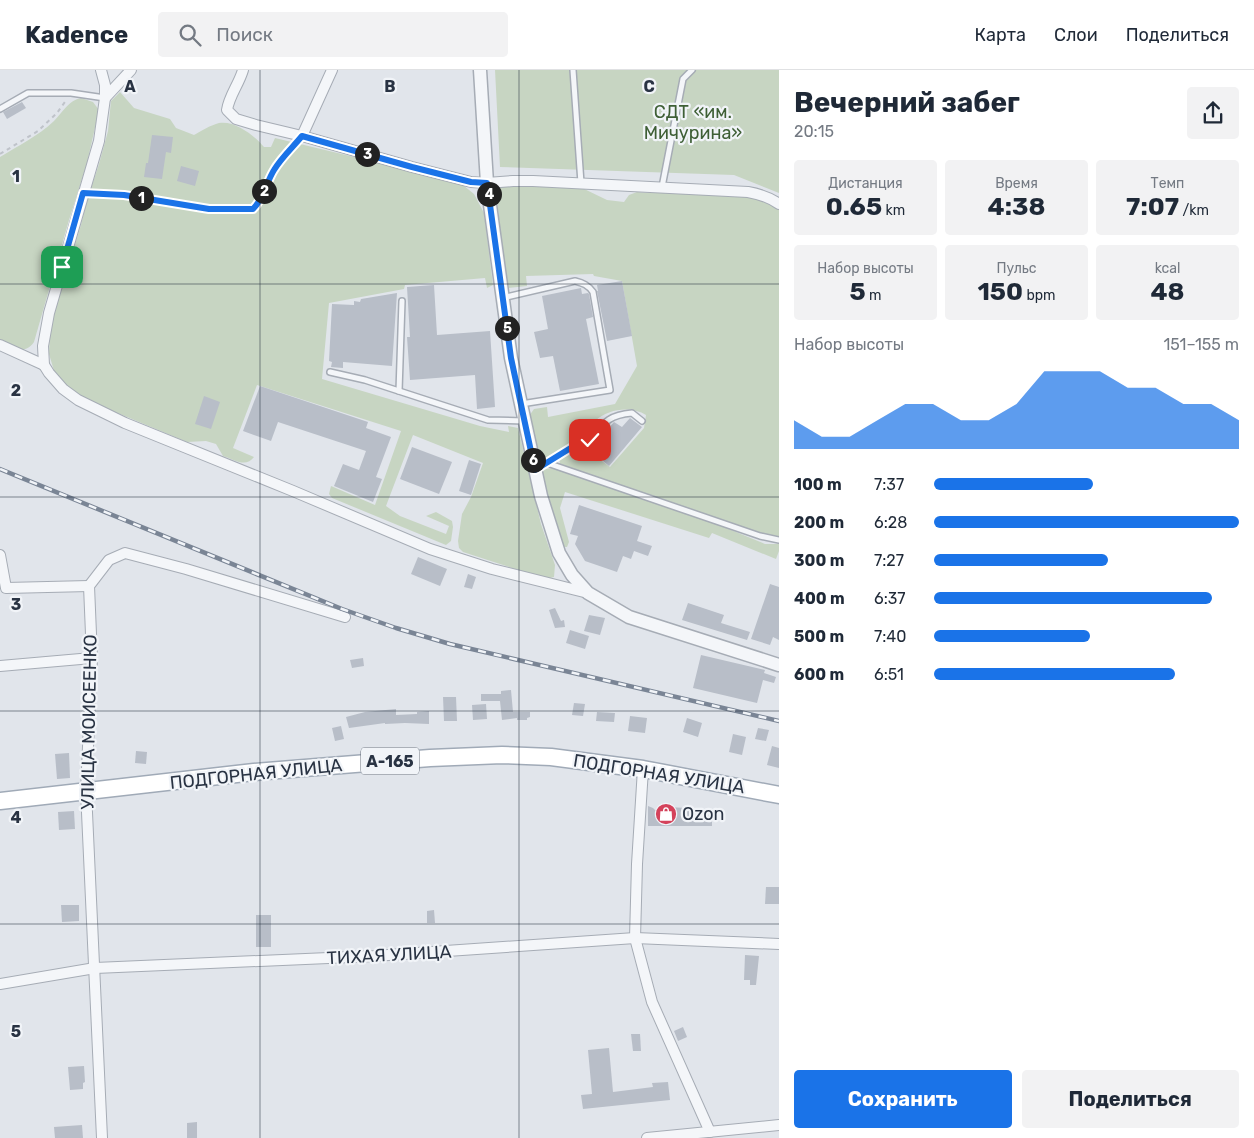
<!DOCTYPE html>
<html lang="ru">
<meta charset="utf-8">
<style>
:root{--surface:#fff;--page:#f2f2f3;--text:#1f2937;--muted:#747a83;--line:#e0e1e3;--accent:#1a73e8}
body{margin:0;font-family:Rubik,sans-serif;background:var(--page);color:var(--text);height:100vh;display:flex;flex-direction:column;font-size:19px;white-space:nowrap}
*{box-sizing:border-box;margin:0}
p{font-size:16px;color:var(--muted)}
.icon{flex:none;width:28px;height:28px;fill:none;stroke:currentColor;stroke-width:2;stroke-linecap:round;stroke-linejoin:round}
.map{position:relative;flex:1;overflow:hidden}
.sheet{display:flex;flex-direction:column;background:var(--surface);width:475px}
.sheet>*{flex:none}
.pin{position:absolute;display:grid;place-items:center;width:42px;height:42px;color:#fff;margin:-21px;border-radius:10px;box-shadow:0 2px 8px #0006}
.km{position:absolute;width:25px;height:25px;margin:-12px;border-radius:50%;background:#222;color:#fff;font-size:14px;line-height:25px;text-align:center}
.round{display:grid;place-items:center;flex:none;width:52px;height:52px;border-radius:5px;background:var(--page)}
.headline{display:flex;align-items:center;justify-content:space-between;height:85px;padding:0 15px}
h1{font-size:28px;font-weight:700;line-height:38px}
.metrics{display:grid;grid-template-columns:repeat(3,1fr);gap:8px;height:85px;padding:5px 15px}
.metrics div{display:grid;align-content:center;border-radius:5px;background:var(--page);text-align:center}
.metrics b{font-size:25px;font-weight:700}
.metrics small{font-size:14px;font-weight:400}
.metrics p{font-size:14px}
.chart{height:140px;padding:10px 15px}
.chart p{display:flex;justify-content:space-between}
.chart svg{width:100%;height:90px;margin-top:5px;fill:var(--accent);opacity:.7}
.primary-button{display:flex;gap:10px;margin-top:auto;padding:10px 15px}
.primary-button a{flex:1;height:58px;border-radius:5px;background:var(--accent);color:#fff;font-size:20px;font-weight:700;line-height:58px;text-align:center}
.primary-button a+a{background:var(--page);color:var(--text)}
ul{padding:0 15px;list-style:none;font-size:16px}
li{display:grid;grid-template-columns:80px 60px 1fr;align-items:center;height:38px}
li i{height:12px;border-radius:6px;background:var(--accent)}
header{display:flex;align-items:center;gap:30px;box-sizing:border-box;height:70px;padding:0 25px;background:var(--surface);border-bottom:1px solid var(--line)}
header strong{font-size:24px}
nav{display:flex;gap:28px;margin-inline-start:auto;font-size:18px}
.search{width:350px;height:45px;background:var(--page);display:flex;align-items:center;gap:12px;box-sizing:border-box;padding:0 18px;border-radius:5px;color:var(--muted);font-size:19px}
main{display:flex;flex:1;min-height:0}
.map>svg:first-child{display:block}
.green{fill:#c7d5c2}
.building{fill:#b8bec8}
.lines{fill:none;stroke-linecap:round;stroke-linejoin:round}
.service-casing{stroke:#a6acb5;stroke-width:8}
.minor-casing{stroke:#a6acb5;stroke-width:12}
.tertiary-casing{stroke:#a6acb5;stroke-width:15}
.primary-casing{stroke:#a0aab7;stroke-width:19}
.path{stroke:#bfc3ca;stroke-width:2;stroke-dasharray:4 4;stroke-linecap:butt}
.service{stroke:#f4f6f9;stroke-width:5}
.minor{stroke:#f4f6f9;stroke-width:10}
.tertiary{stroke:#f4f6f9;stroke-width:12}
.primary{stroke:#fff;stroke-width:16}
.rail-casing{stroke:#7a8595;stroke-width:4.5}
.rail{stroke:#f1f4f8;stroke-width:2.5;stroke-dasharray:8;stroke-linecap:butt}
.route-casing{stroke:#fff;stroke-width:10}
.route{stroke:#1a73e8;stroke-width:6}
.grid{fill:none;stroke:#293343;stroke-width:1;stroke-opacity:0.55}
.labels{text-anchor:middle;stroke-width:4.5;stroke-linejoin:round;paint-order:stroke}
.shield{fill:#f1f4f8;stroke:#656d79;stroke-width:1}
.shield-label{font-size:16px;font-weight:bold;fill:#293343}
.park-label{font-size:18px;fill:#3e5f35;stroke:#f1f4f8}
.street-label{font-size:18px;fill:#293343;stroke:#f1f4f8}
.poi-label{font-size:18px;fill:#293343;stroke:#f1f4f8;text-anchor:start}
.grid-label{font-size:16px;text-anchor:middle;font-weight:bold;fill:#293343;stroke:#f1f4f8;stroke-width:4.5;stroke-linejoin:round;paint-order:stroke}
</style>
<header>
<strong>Kadence</strong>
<div class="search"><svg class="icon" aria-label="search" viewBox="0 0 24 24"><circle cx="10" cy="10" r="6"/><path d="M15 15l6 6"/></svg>Поиск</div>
<nav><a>Карта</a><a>Слои</a><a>Поделиться</a></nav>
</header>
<main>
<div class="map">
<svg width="779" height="1068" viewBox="0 0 779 1068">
<rect width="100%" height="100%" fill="#e1e5eb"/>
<g class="green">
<polygon points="495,0 779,0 779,123 734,105 500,97"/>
<path d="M120 22 134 38 170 49 176 58 194 65C201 61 211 55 219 53 235 50 255 66 264 77H271L275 68 446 109 463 115 474 124 484 143 493 215 487 218 485 208 405 215 404 219 329 233 322 309 480 356 509 362 508 356 518 358 541 454 555 495 554 507 546 509 463 482 459 478 458 471 462 444 471 427 483 393 413 365 386 436 400 446 446 464 449 456 426 446 436 442 452 451 453 457 451 471 446 475 332 428 329 424 331 416 375 435 401 361 257 315 233 378 254 387C246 398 235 390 223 386L216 374 206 371 187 372 84 329 66 316 55 304 49 284 50 257 81 155 87 130 99 94 108 61 111 31Z"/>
<path d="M81 28 93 32 99 40 87 93 69 150 34 272C24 286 14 277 0 271V87C18 76 38 66 54 51 62 43 69 30 81 28Z"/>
<path d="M503 113 578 116 607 130 624 132 629 125 637 122 649 123 681 121 760 126 779 138V467L760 463 560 394 559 388 576 377 582 376 610 397 644 358 646 345C632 336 609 338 595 351 589 357 585 366 578 372 568 379 554 385 543 391L539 387 529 346 534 339 547 337 548 347 615 334 637 296 622 211 594 206 593 204 526 206 527 216 507 218 506 216 496 119Z"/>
<polygon points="553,398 714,453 765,474 779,474 779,481 776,489 712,463 709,468 565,422 560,438 569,472 567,477 564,477 542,411 542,405 544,399"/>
</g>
<g class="building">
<polygon points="22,32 26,38 7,49 3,42"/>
<polygon points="152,65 173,67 171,83 166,82 162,109 144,107 146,93 148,93"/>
<polygon points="181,96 199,101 195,116 177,111"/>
<polygon points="622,211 632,266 607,271 597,221 598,221 597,215"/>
<polygon points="434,215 437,265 490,261 495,337 477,339 475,305 410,310 407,267 410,267 407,217"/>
<polygon points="581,218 582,224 588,223 589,224 593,247 586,249 599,314 560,321 553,286 540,288 534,262 548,259 542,226"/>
<polygon points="397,223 392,296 343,292 343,298 331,297 332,292 329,291 332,234 354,235 354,231 360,232 361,229"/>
<polygon points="260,316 368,352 366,358 391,367 376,407 382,409 373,432 334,416 343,394 359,400 366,381 278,352 271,371 243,361"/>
<polygon points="204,326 220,332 211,359 195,354"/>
<polygon points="630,348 642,357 609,396 590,380 614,352 622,357"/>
<polygon points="412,377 452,392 439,424 400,409"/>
<polygon points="469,390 481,394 471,425 459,421"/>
<polygon points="579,435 642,456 637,471 652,476 648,486 634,481 631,489 623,486 617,502 585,491 575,474 578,466 570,464"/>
<polygon points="418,487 447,499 440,516 411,504"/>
<polygon points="468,504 476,507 472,519 464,517"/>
<polygon points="770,514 779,517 779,570 773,567 770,575 751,569"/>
<polygon points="688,533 724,545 721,553 750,562 747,570 682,550"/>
<polygon points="555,538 561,551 564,550 565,557 555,558 549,540"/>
<polygon points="589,545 605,548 600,565 584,561"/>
<polygon points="570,560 589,566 585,579 566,573"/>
<polygon points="701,585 765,600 764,603 776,607 774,613 763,610 757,633 693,618"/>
<polygon points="363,588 364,596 352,598 350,590"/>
<polygon points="511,620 513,642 530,642 530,647 527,648 527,650 517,650 517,648 502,650 500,631 481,631 481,624 501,624 501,621"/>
<polygon points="443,627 456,627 457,651 444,651"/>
<polygon points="574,633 585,634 583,646 572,645"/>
<polygon points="486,634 487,649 473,650 472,635"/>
<polygon points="396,639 396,645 417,644 417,642 429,641 429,654 405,653 385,654 385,653 349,658 346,647 365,642"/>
<polygon points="597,642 615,643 614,652 596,651"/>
<polygon points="630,646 647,648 645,663 628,661"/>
<polygon points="687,648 702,653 698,667 683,662"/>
<polygon points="341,656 344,669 335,671 332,658"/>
<polygon points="758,658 769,660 766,671 755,669"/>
<polygon points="733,664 746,667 742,685 729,682"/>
<polygon points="772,676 779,678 779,698 767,695"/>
<polygon points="136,681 147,682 146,694 135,693"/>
<polygon points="69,683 70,708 57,709 55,684"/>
<polygon points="648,736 653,738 655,740 667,737 687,738 693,742 705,742 712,749 712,756 648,756"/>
<polygon points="74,741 75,759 59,760 58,742"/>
<polygon points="766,817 779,817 779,834 765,834"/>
<polygon points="61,835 79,835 79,851 62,852"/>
<polygon points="434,840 435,853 427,853 427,841"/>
<rect x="256" y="845" width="15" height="32"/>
<polygon points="745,885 759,886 756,915 750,915 750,910 744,910"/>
<polygon points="683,957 687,967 678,971 674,961"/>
<polygon points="631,964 640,964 641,981 633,981"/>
<polygon points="609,978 613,1022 653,1017 652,1013 668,1012 670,1030 583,1039 581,1025 592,1024 588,980"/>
<polygon points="84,996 85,1012 83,1013 83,1019 70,1020 68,997"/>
<polygon points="197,1052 197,1068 187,1068 187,1053"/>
<polygon points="82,1055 83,1068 55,1068 54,1057"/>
</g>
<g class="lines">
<g class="service-casing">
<g id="service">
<polyline points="573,0 581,113"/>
<polyline points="0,39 28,23 71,23 105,28"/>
<polyline points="662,117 683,9 692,0"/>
<path d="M502 228 575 211C583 213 588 215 593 222L610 320 521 334"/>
<polyline points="330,302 365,310 488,350 524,351"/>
<polyline points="399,321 402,231"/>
<polyline points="547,393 760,466 779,470"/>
<path d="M536 400 582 371 590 370C604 353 608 345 632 343L642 351"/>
</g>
</g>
<g class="minor-casing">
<g id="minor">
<polyline points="101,0 105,15 105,28 99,71 49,243 43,276 44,295 49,303 63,319 78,330 125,353 293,421 430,479 492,499 588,523"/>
<path d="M243 0C239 14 229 26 227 40L236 49 256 55 302 66 412 97 471 112 487 113 513 111H533L748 122C760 124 769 127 779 134"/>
<polyline points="105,28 131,0"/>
<polyline points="302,66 332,0"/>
<polyline points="0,275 44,295"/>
<polyline points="0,485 6,518 89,516"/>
<polyline points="0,596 92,588"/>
<polyline points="643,699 637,794 635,868 652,932 710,1062"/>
<polyline points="0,914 95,898 374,886 635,868 779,874"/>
<polyline points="102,1068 86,721 92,588 89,516 109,490 125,483 186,499 345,547"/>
<polyline points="647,1068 779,1055"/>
</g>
</g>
<g class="tertiary-casing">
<polyline id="tertiary" points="480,0 487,113 511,288 541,426 559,483 572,505 588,523 629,547 779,595"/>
</g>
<g class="primary-casing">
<polyline id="primary" points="0,731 254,702 430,688 502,685 551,687 643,699 779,725"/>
</g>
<g class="path">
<polyline points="0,84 38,61 57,43 67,29"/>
<path d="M93 123C148 127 198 141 253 139L260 132 275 98 296 73"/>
</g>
<use href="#service" class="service"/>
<use href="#minor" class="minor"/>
<use href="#tertiary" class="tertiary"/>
<use href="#primary" class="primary"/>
<g class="rail-casing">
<polyline id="rail" points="0,399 342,539 396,558 450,574 779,651"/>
</g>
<use href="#rail" class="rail"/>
</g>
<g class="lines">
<g class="route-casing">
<path id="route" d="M62 197 83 123 124 125 209 139H253C264 128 266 113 274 100 281 88 293 77 302 66L412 97 471 112 487 113 511 288 535 400 582 371 590 370"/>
</g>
<use href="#route" class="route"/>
</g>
<path class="grid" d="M260 0V1068M519 0V1068M0 214H779M0 427H779M0 641H779M0 854H779"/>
<defs>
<g id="shop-disc" transform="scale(1.125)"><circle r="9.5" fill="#d4425b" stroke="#f1f4f8"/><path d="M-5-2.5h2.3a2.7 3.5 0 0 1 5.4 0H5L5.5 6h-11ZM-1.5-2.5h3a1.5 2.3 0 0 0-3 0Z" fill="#fff"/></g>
</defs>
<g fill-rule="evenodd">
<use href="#shop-disc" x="666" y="744"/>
</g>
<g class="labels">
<rect class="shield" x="361" y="677.5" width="58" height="27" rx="4"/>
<g class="shield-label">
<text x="390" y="697">А-165</text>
</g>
<g class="park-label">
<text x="693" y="48">СДТ «им.<tspan x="693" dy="21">Мичурина»</tspan></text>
</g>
<g class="street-label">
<text transform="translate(89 652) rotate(-89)" y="6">УЛИЦА МОИСЕЕНКО</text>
<text transform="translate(256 704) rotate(-6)" y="6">ПОДГОРНАЯ УЛИЦА</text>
<text transform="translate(659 704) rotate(9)" y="6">ПОДГОРНАЯ УЛИЦА</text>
<text transform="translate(389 885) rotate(-3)" y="6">ТИХАЯ УЛИЦА</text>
</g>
<g class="poi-label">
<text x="682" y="750">Ozon</text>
</g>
</g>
<g class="grid-label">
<text x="130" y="22">A</text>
<text x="390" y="22">B</text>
<text x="649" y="22">C</text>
<text x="16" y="112">1</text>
<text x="16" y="326">2</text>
<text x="16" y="540">3</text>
<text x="16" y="753">4</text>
<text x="16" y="967">5</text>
</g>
</svg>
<div class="pin" style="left:62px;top:197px;background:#1e9e55"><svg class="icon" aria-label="arrive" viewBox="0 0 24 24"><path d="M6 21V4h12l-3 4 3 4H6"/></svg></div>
<div class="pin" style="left:590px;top:370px;background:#d93025"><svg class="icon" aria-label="check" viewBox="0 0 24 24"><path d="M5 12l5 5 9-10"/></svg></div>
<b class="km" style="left:141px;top:128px">1</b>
<b class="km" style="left:264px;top:121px">2</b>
<b class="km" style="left:367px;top:84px">3</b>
<b class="km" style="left:489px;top:124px">4</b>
<b class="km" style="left:507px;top:258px">5</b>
<b class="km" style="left:533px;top:390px">6</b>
</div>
<section class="sheet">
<div class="headline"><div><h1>Вечерний забег</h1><p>20:15</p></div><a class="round"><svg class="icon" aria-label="share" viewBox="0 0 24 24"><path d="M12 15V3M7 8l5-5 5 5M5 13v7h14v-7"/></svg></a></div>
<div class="metrics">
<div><p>Дистанция</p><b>0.65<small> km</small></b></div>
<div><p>Время</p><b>4:38</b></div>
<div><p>Темп</p><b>7:07<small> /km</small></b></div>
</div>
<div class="metrics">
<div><p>Набор высоты</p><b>5<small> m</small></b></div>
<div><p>Пульс</p><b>150<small> bpm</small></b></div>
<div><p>kcal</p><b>48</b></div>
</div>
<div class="chart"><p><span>Набор высоты</span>151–155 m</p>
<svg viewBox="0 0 160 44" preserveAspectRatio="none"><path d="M0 44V30L10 38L20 38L30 30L40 22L50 22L60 30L70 30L80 22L90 6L100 6L110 6L120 14L130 14L140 22L150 22L160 30V44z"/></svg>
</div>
<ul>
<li><b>100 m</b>7:37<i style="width:52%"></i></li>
<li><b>200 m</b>6:28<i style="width:100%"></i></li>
<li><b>300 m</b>7:27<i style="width:57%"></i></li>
<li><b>400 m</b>6:37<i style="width:91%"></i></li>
<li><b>500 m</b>7:40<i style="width:51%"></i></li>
<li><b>600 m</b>6:51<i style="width:79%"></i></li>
</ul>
<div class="primary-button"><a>Сохранить</a><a>Поделиться</a></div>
</section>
</main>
